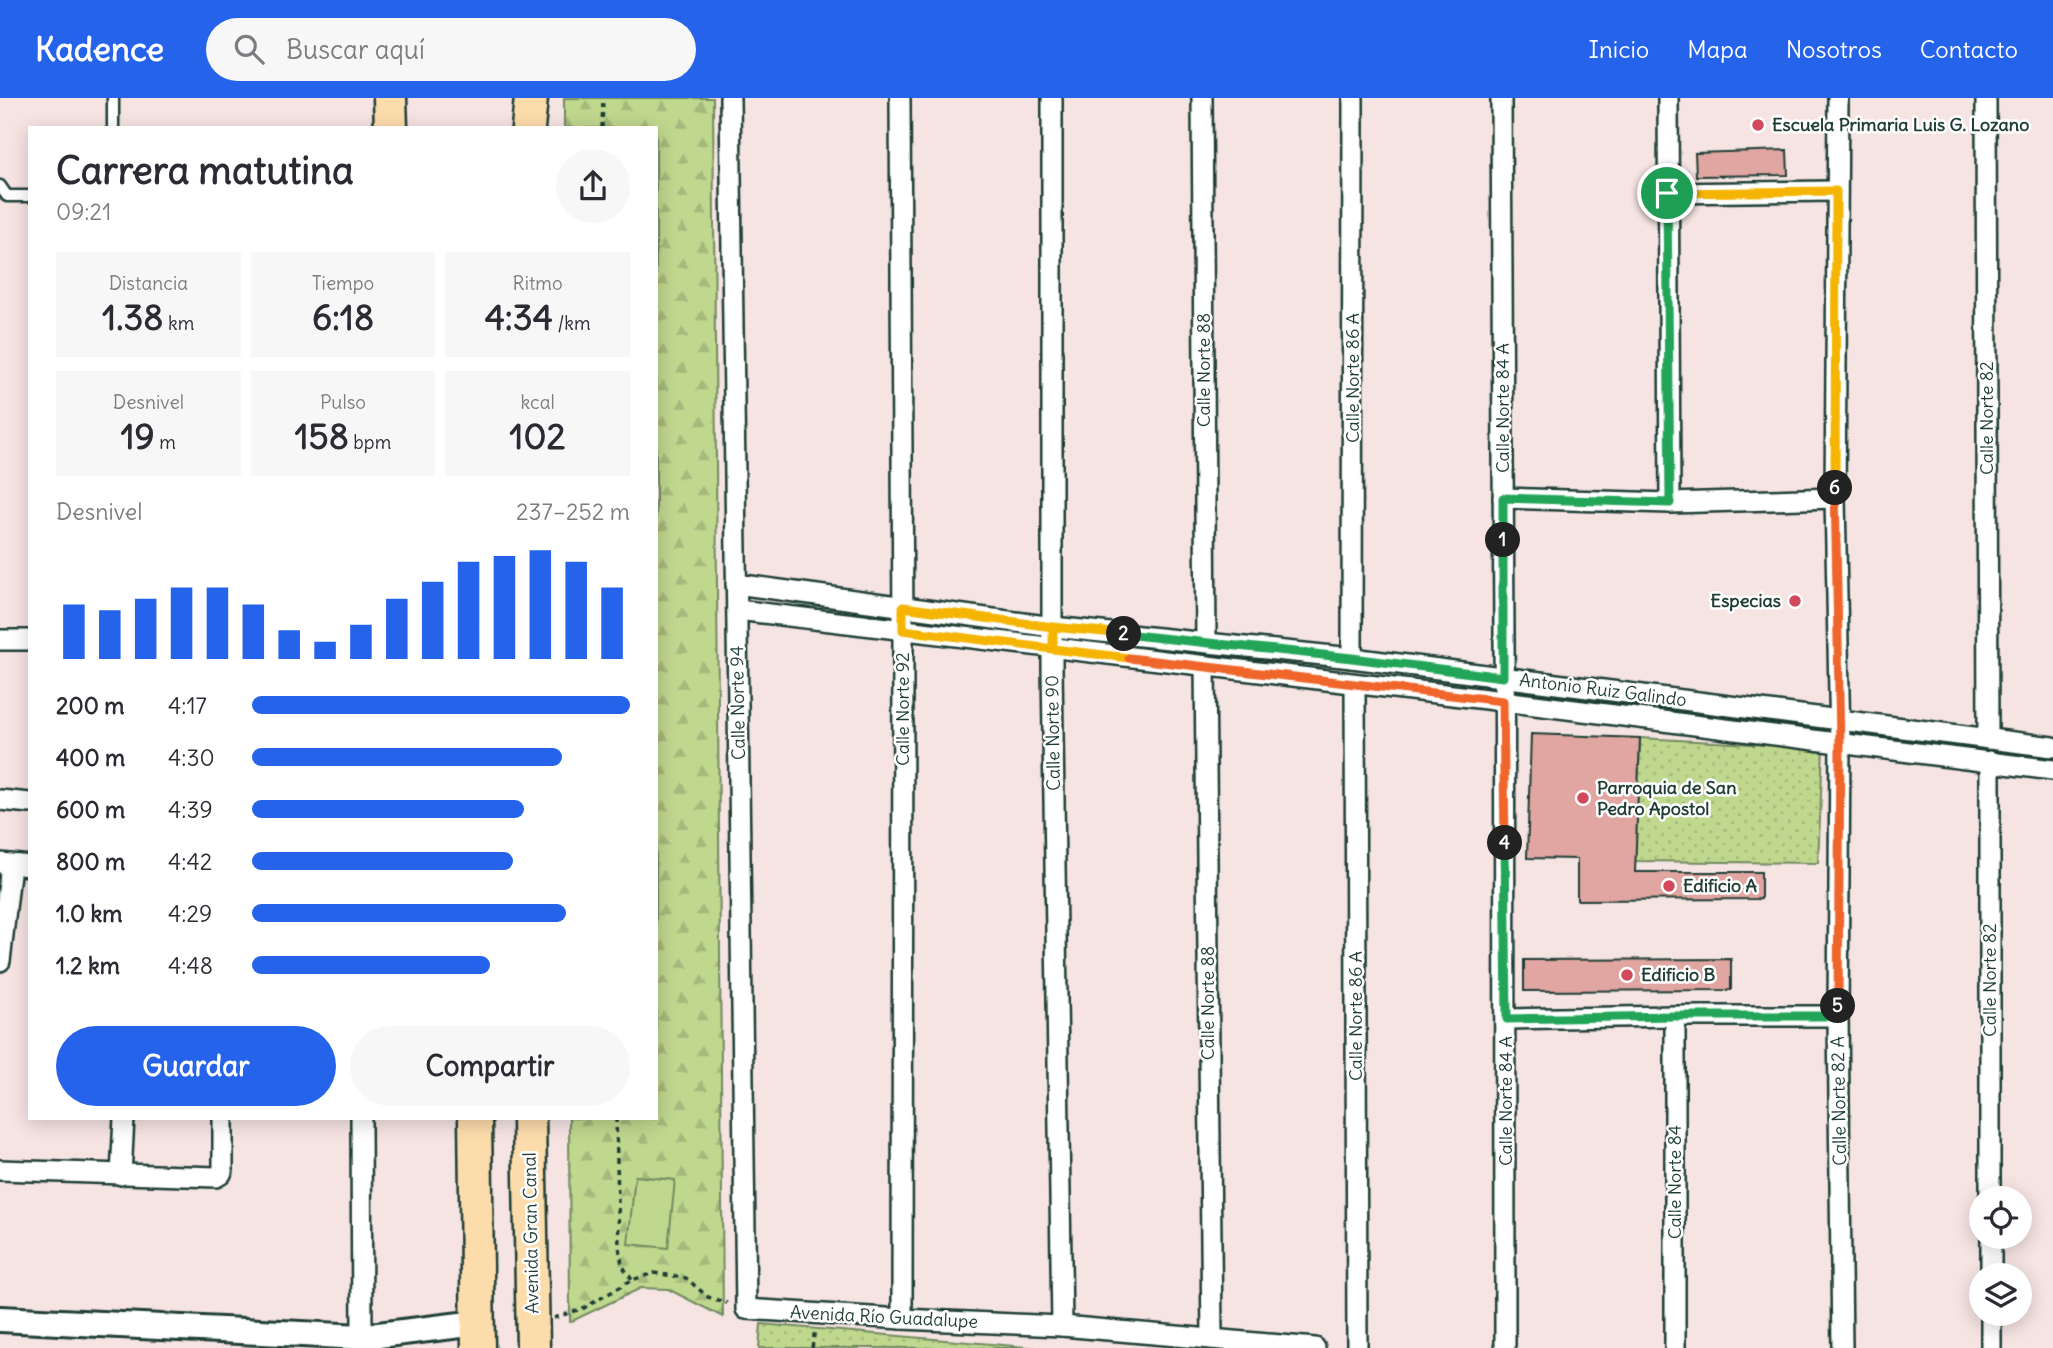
<!DOCTYPE html>
<html lang="es">
<meta charset="utf-8">
<style>
:root{--surface:#fff;--page:#f7f7f7;--text:#2b2b33;--muted:#7c7c81;--accent:#2563eb}
body{margin:0;font-family:Delius,sans-serif;background:var(--page);color:var(--text);height:100vh;display:flex;flex-direction:column;font-size:26px;white-space:nowrap}
*{box-sizing:border-box;margin:0}
p{font-size:23px;color:var(--muted)}
.icon{flex:none;width:38px;height:38px;fill:none;stroke:currentColor;stroke-width:2;stroke-linecap:round;stroke-linejoin:round}
.map{position:relative;flex:1;overflow:hidden}
.drawer{position:absolute;left:28px;top:28px;width:630px;height:994px;display:flex;flex-direction:column;background:var(--surface);border-radius:0px;box-shadow:0 4px 18px #0003}
.drawer>*{flex:none}
.fabs{position:absolute;left:1969px;top:1088px;display:grid;gap:14px}
.fabs a{display:grid;place-items:center;width:63px;height:63px;border-radius:50%;background:var(--surface);box-shadow:0 4px 18px #0003;font-size:35px}
.pin{position:absolute;display:grid;place-items:center;width:60px;height:60px;color:#fff;margin:-30px;border:4px solid #fff;border-radius:50%;box-shadow:0 2px 7px #0007}
.km{position:absolute;width:35px;height:35px;margin:-18px;border-radius:50%;background:#222;color:#fff;font-size:19px;line-height:35px;text-align:center}
.round{display:grid;place-items:center;flex:none;width:74px;height:74px;border-radius:37px;background:var(--page)}
.summary{display:flex;align-items:center;justify-content:space-between;height:119px;padding:0 28px}
h1{font-size:38px;font-weight:800;line-height:52px}
.stats{display:grid;grid-template-columns:repeat(3,1fr);gap:10px;height:119px;padding:7px 28px}
.stats div{display:grid;align-content:center;border-radius:0px;background:var(--page);text-align:center}
.stats b{font-size:35px;font-weight:800}
.stats small{font-size:19px;font-weight:400}
.stats p{font-size:19px}
.chart{height:196px;padding:14px 28px}
.chart p{display:flex;justify-content:space-between}
.chart svg{width:100%;height:126px;margin-top:7px;stroke:var(--accent);stroke-width:6}
.cta{display:flex;gap:14px;margin-top:auto;padding:14px 28px}
.cta a{flex:1;height:80px;border-radius:42px;background:var(--accent);color:#fff;font-size:28px;font-weight:800;line-height:80px;text-align:center}
.cta a+a{background:var(--page);color:var(--text)}
ul{padding:0 28px;list-style:none;font-size:23px}
li{display:grid;grid-template-columns:112px 84px 1fr;align-items:center;height:52px}
li i{height:18px;border-radius:9px;background:var(--accent)}
header{display:flex;align-items:center;gap:42px;box-sizing:border-box;height:98px;padding:0 35px;background:var(--accent);color:#fff}
header strong{font-size:33px}
nav{display:flex;gap:38px;margin-inline-start:auto;font-size:24px}
.search{width:490px;height:63px;background:var(--page);display:flex;align-items:center;gap:18px;box-sizing:border-box;padding:0 24px;border-radius:38px;color:var(--muted);font-size:26px}
.map>svg:first-child{display:block}
.green{fill:url(#green-dots);stroke:#708a61;stroke-width:2}
.forest{fill:url(#forest-firs);stroke:#708a61;stroke-width:2}
.pitch{fill:#c0d78e;stroke:#708a61;stroke-width:2}
.building{fill:#e1a6a1;stroke:#1f3d34;stroke-width:2}
.lines{fill:none;stroke-linecap:round;stroke-linejoin:round}
.service-casing{stroke:#1f3d34;stroke-width:15}
.minor-casing{stroke:#1f3d34;stroke-width:24}
.tertiary-casing{stroke:#1f3d34;stroke-width:30}
.primary-casing{stroke:#1f3d34;stroke-width:37}
.path{stroke:#1f3d34;stroke-width:3.5;stroke-dasharray:5 5;stroke-linecap:butt}
.service{stroke:#fff;stroke-width:10}
.minor{stroke:#fff;stroke-width:19}
.tertiary{stroke:#fff;stroke-width:24}
.primary{stroke:#fddcac;stroke-width:32}
.split-1-casing{stroke:#fff;stroke-width:14}
.split-2-casing{stroke:#fff;stroke-width:14}
.split-3-casing{stroke:#fff;stroke-width:14}
.split-4-casing{stroke:#fff;stroke-width:14}
.split-5-casing{stroke:#fff;stroke-width:14}
.split-6-casing{stroke:#fff;stroke-width:14}
.split-7-casing{stroke:#fff;stroke-width:14}
.split-1{stroke:#22a559;stroke-width:9}
.split-2{stroke:#22a559;stroke-width:9}
.split-3{stroke:#f5b400;stroke-width:9}
.split-4{stroke:#f0652b;stroke-width:9}
.split-5{stroke:#22a559;stroke-width:9}
.split-6{stroke:#f0652b;stroke-width:9}
.split-7{stroke:#f5b400;stroke-width:9}
.poi-dot{fill:#d1495b;stroke:#fff;stroke-width:2.5}
.labels{text-anchor:middle;stroke-width:5;stroke-linejoin:round;paint-order:stroke}
.poi-label{font-size:18px;font-weight:bold;fill:#1f3d34;stroke:#fff;text-anchor:start}
.street-label{font-size:18px;fill:#1f3d34;stroke:#fff}
</style>
<header>
<strong>Kadence</strong>
<div class="search"><svg class="icon" aria-label="search" viewBox="0 0 24 24"><circle cx="10" cy="10" r="6"/><path d="M15 15l6 6"/></svg>Buscar aquí</div>
<nav><a>Inicio</a><a>Mapa</a><a>Nosotros</a><a>Contacto</a></nav>
</header>
<div class="map">
<svg width="2053" height="1250" viewBox="0 0 2053 1250">
<defs>
<pattern id="green-dots" width="8" height="8" patternUnits="userSpaceOnUse" patternTransform="scale(1.75)"><rect width="8" height="8" fill="#c0d78e"/><path d="M2 2h.1M6 6h.1" fill="none" stroke="#a5b97b" stroke-width="1.8" stroke-linecap="round"/></pattern>
<pattern id="forest-firs" width="22" height="20" patternUnits="userSpaceOnUse" patternTransform="scale(1.75)"><rect width="22" height="20" fill="#c0d78e"/><path d="M5 1l3.5 6h-7zM16 11l3.5 6h-7z" fill="#a5b97b"/></pattern>
</defs>
<rect width="100%" height="100%" fill="#f6e4e3"/>
<filter id="ink" filterUnits="userSpaceOnUse"><feTurbulence type="fractalNoise" baseFrequency=".0143" numOctaves="2"/><feDisplacementMap in="SourceGraphic" scale="14" xChannelSelector="R" yChannelSelector="G"/><feConvolveMatrix kernelMatrix="1 2 1 2 8 2 1 2 1" color-interpolation-filters="sRGB"/></filter>
<g filter="url(#ink)">
<g class="green">
<polygon points="1640,640 1823,650 1818,765 1635,763"/>
<polygon points="761,1226 1038,1250 759,1250"/>
</g>
<polygon class="forest" points="564,0 713,0 723,1219 668,1191 641,1190 570,1224 569,1020 656,1020 656,30 564,30"/>
<polygon class="pitch" points="635,1078 675,1082 668,1150 628,1146"/>
<g class="building">
<polygon points="1787,52 1788,77 1696,78 1695,55"/>
<polygon points="1531,636 1640,640 1635,774 1761,774 1761,801 1577,802 1577,761 1527,760"/>
<polygon points="1731,861 1731,892 1524,893 1524,862"/>
</g>
<g class="lines">
<g class="service-casing">
<g id="service">
<polyline points="113,0 113,30"/>
<polyline points="0,88 7,98 30,98"/>
</g>
</g>
<g class="minor-casing">
<g id="minor">
<polyline points="730,0 746,1211 902,1221 1062,1228 1315,1250"/>
<polyline points="900,0 903,532 902,1221"/>
<polyline points="1052,0 1052,570 1062,1228"/>
<polyline points="1202,0 1206,544"/>
<path d="M1501 0C1504 417 1506 833 1505 1250"/>
<polyline points="1668,0 1670,405"/>
<polyline points="1838,0 1835,400 1840,644 1838,918 1842,1250"/>
<polyline points="1986,0 1988,641"/>
<polyline points="1667,95 1836,93"/>
<polyline points="1503,400 1670,405 1835,400"/>
<polyline points="736,486 1053,529 1352,560 2053,649"/>
<polyline points="737,512 1503,603 2053,672"/>
<polyline points="0,542 30,542"/>
<polyline points="1352,560 1353,0"/>
<polyline points="1205,568 1212,1241"/>
<polyline points="1355,586 1357,1250"/>
<polyline points="1990,663 1990,1101"/>
<polyline points="0,702 30,705"/>
<polyline points="0,765 30,768"/>
<polyline points="0,863 11,767"/>
<polyline points="1675,918 1675,1250"/>
<polyline points="1507,921 1675,918 1838,918"/>
<polyline points="361,1020 362,1239"/>
<polyline points="0,1072 216,1079 221,1076 223,1071 223,1020"/>
<polyline points="121,1077 124,1020"/>
<polyline points="1991,1139 1991,1178"/>
<polyline points="1991,1216 1991,1250"/>
</g>
</g>
<g class="tertiary-casing">
<polyline id="tertiary" points="0,1221 362,1239 477,1225"/>
</g>
<g class="primary-casing">
<g id="primary">
<polyline points="390,0 391,30"/>
<polyline points="528,30 531,0"/>
<polyline points="475,1020 478,1250"/>
<polyline points="529,1020 533,1250"/>
</g>
</g>
<g class="path">
<polyline points="602,30 603,0"/>
<polyline points="616,1020 619,1148 622,1167 632,1182"/>
<polyline points="554,1220 584,1210 632,1182 654,1175 686,1180 708,1199 727,1205"/>
<polyline points="812,1250 815,1231"/>
</g>
<use href="#service" class="service"/>
<use href="#minor" class="minor"/>
<use href="#tertiary" class="tertiary"/>
<use href="#primary" class="primary"/>
</g>
</g>
<g class="lines" filter="url(#ink)">
<g class="split-1-casing">
<polyline id="split-1" points="1503,442 1503,400 1670,405 1667,95"/>
</g>
<g class="split-2-casing">
<polyline id="split-2" points="1124,536 1352,560 1503,579 1503,442"/>
</g>
<g class="split-3-casing">
<polyline id="split-3" points="1124,536 1053,529 1053,551 903,532 903,509 1053,529 1053,551 1129,560"/>
</g>
<g class="split-4-casing">
<polyline id="split-4" points="1129,560 1503,603 1505,745"/>
</g>
<g class="split-5-casing">
<polyline id="split-5" points="1505,745 1507,921 1675,918 1838,918 1838,908"/>
</g>
<g class="split-6-casing">
<polyline id="split-6" points="1835,390 1840,645 1838,908"/>
</g>
<g class="split-7-casing">
<polyline id="split-7" points="1667,95 1836,93 1835,390"/>
</g>
<use href="#split-1" class="split-1"/>
<use href="#split-2" class="split-2"/>
<use href="#split-3" class="split-3"/>
<use href="#split-4" class="split-4"/>
<use href="#split-5" class="split-5"/>
<use href="#split-6" class="split-6"/>
<use href="#split-7" class="split-7"/>
</g>
<g class="poi-dot">
<circle cx="1758" cy="27" r="7"/>
<circle cx="1795" cy="503" r="7"/>
<circle cx="1583" cy="700" r="7"/>
<circle cx="1669" cy="788" r="7"/>
<circle cx="1627" cy="877" r="7"/>
</g>
<g class="labels">
<g class="poi-label">
<text x="1772" y="33">Escuela Primaria Luis G. Lozano</text>
<text x="1781" y="509" text-anchor="end">Especias</text>
<text x="1597" y="696">Parroquia de San<tspan x="1597" dy="21">Pedro Apostol</tspan></text>
<text x="1683" y="794">Edificio A</text>
<text x="1641" y="883">Edificio B</text>
</g>
<g class="street-label">
<text transform="translate(1204 272) rotate(-90)" y="6">Calle Norte 88</text>
<text transform="translate(1353 280) rotate(-90)" y="6">Calle Norte 86 A</text>
<text transform="translate(1503 310) rotate(-90)" y="6">Calle Norte 84 A</text>
<text transform="translate(1987 320) rotate(-90)" y="6">Calle Norte 82</text>
<text transform="translate(1603 592) rotate(7)" y="6">Antonio Ruiz Galindo</text>
<text transform="translate(738 605) rotate(-91)" y="6">Calle Norte 94</text>
<text transform="translate(903 611) rotate(-90)" y="6">Calle Norte 92</text>
<text transform="translate(1053 635) rotate(-91)" y="6">Calle Norte 90</text>
<text transform="translate(1990 882) rotate(-90)" y="6">Calle Norte 82</text>
<text transform="translate(1208 905) rotate(-90)" y="6">Calle Norte 88</text>
<text transform="translate(1356 918) rotate(-90)" y="6">Calle Norte 86 A</text>
<text transform="translate(1506 1003) rotate(-90)" y="6">Calle Norte 84 A</text>
<text transform="translate(1839 1003) rotate(-91)" y="6">Calle Norte 82 A</text>
<text transform="translate(1675 1084) rotate(-90)" y="6">Calle Norte 84</text>
<text transform="translate(531 1135) rotate(-91)" y="6">Avenida Gran Canal</text>
<text transform="translate(884 1219) rotate(3)" y="6">Avenida Río Guadalupe</text>
</g>
</g>
</svg>
<div class="fabs">
<a><svg class="icon" aria-label="locate" viewBox="0 0 24 24"><circle cx="12" cy="12" r="6"/><path d="M12 2v4M12 18v4M2 12h4M18 12h4"/></svg></a>
<a><svg class="icon" aria-label="layers" viewBox="0 0 24 24"><path d="M12 4l9 5-9 5-9-5zM3 14l9 5 9-5"/></svg></a>
</div>
<div class="pin" style="left:1667px;top:95px;background:#1e9e55"><svg class="icon" aria-label="arrive" viewBox="0 0 24 24"><path d="M6 21V4h12l-3 4 3 4H6"/></svg></div>
<b class="km" style="left:1503px;top:442px">1</b>
<b class="km" style="left:1124px;top:536px">2</b>
<b class="km" style="left:1505px;top:745px">4</b>
<b class="km" style="left:1838px;top:908px">5</b>
<b class="km" style="left:1835px;top:390px">6</b>
<section class="drawer">
<div class="summary"><div><h1>Carrera matutina</h1><p>09:21</p></div><a class="round"><svg class="icon" aria-label="share" viewBox="0 0 24 24"><path d="M12 15V3M7 8l5-5 5 5M5 13v7h14v-7"/></svg></a></div>
<div class="stats">
<div><p>Distancia</p><b>1.38<small> km</small></b></div>
<div><p>Tiempo</p><b>6:18</b></div>
<div><p>Ritmo</p><b>4:34<small> /km</small></b></div>
</div>
<div class="stats">
<div><p>Desnivel</p><b>19<small> m</small></b></div>
<div><p>Pulso</p><b>158<small> bpm</small></b></div>
<div><p>kcal</p><b>102</b></div>
</div>
<div class="chart"><p><span>Desnivel</span>237–252 m</p>
<svg viewBox="0 0 160 44" preserveAspectRatio="none"><path d="M5 44V25M15 44V27M25 44V23M35 44V19M45 44V19M55 44V25M65 44V34M75 44V38M85 44V32M95 44V23M105 44V17M115 44V10M125 44V8M135 44V6M145 44V10M155 44V19"/></svg>
</div>
<ul>
<li><b>200 m</b>4:17<i style="width:100%"></i></li>
<li><b>400 m</b>4:30<i style="width:82%"></i></li>
<li><b>600 m</b>4:39<i style="width:72%"></i></li>
<li><b>800 m</b>4:42<i style="width:69%"></i></li>
<li><b>1.0 km</b>4:29<i style="width:83%"></i></li>
<li><b>1.2 km</b>4:48<i style="width:63%"></i></li>
</ul>
<div class="cta"><a>Guardar</a><a>Compartir</a></div>
</section>
</div>
